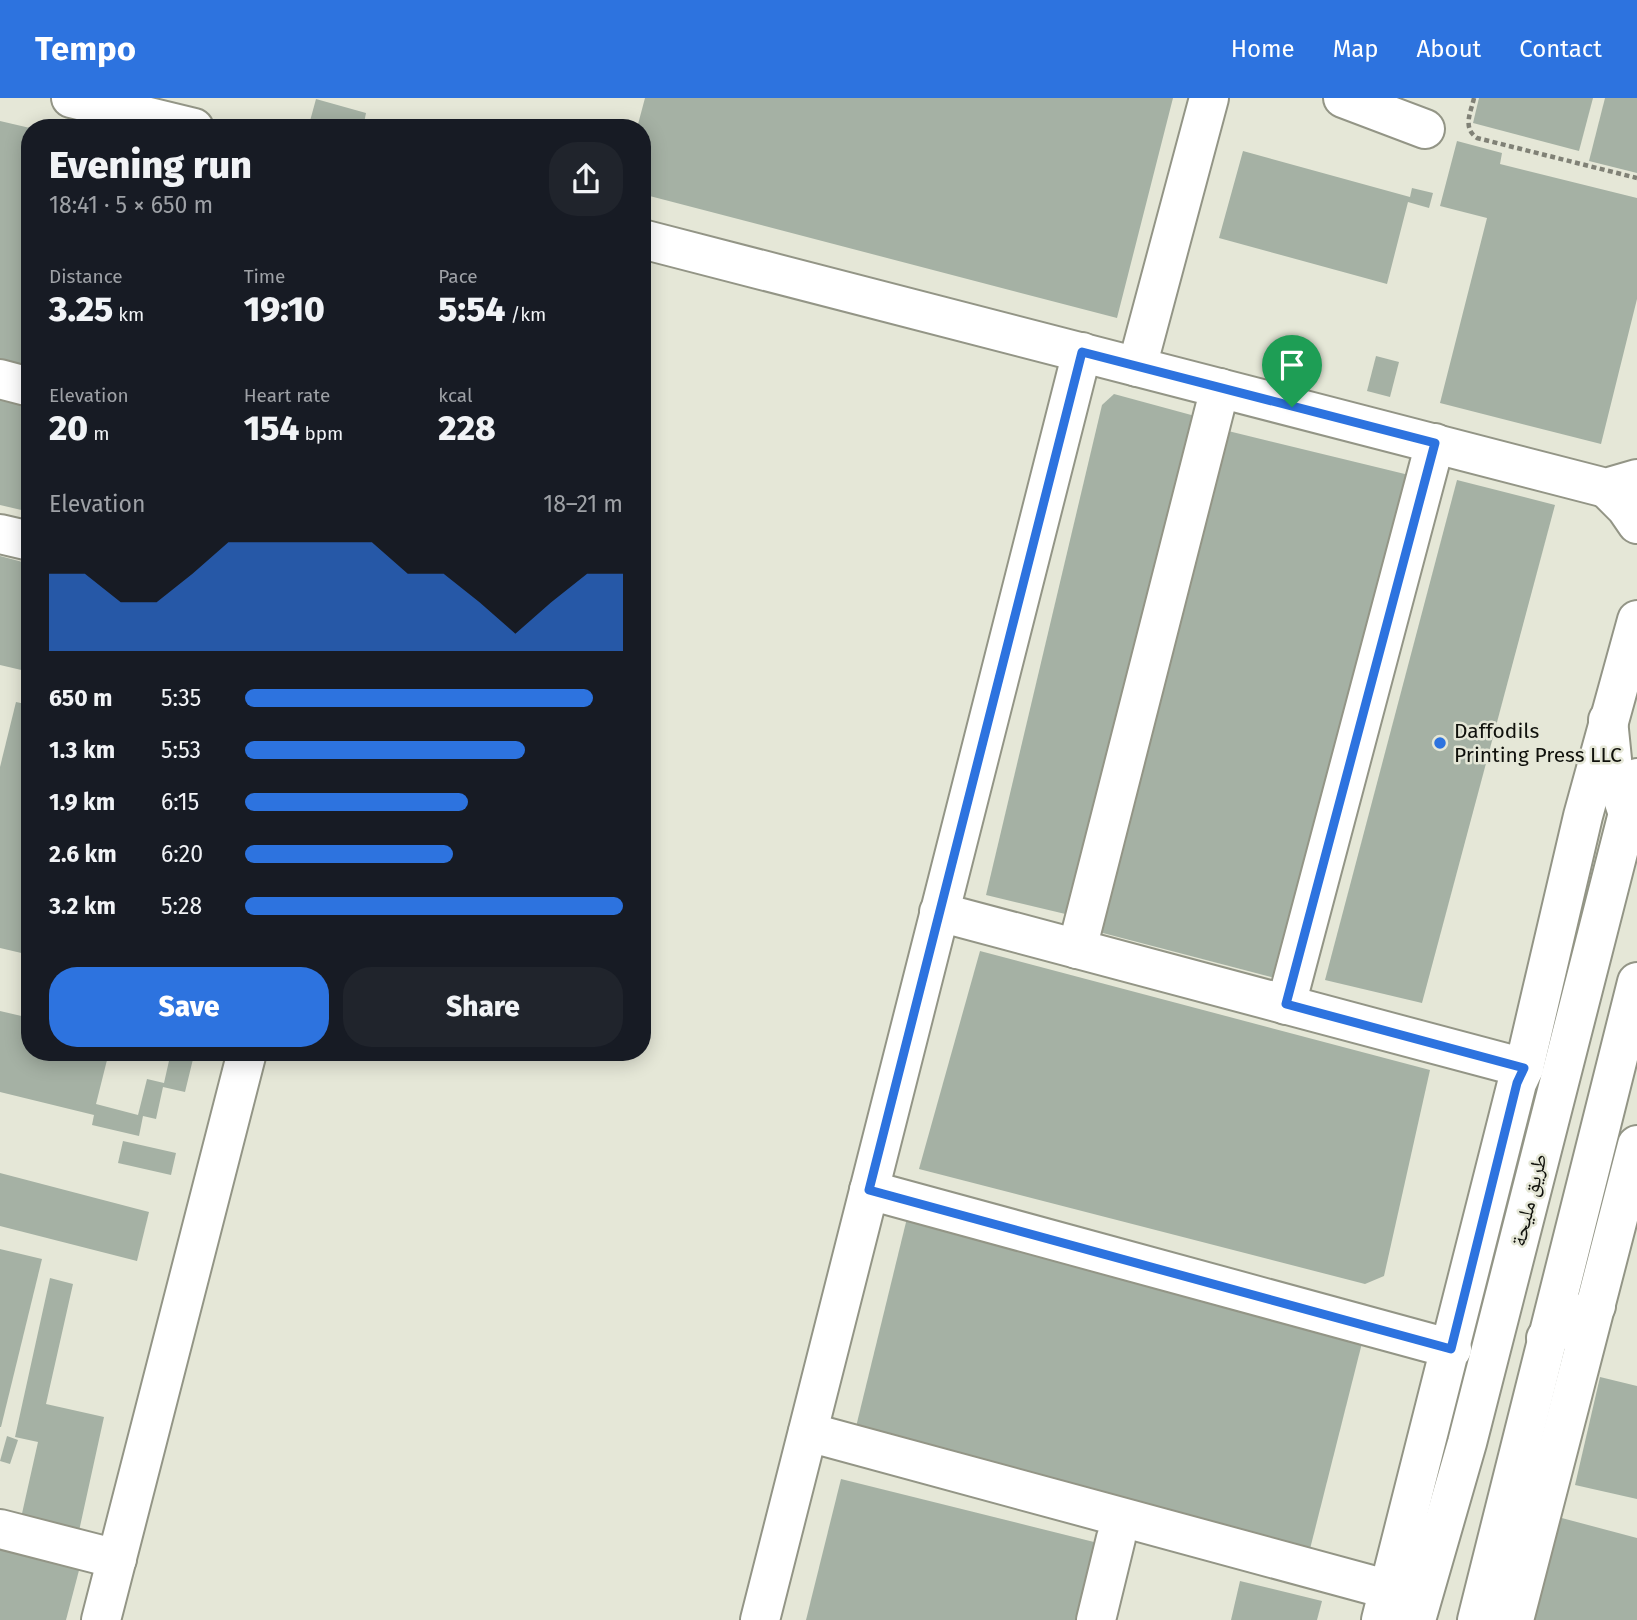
<!DOCTYPE html>
<meta charset="utf-8">
<style>
:root{--surface:#171b24;--page:#20242c;--text:#f1f3f6;--muted:#9ea1a6;--accent:#2d73df}
body{margin:0;font-family:"Fira Sans","Noto Naskh Arabic",sans-serif;background:var(--page);color:var(--text);height:100vh;display:flex;flex-direction:column;font-size:26px;white-space:nowrap}
*{box-sizing:border-box;margin:0}
p{font-size:23px;color:var(--muted)}
.icon{flex:none;width:38px;height:38px;fill:none;stroke:currentColor;stroke-width:2;stroke-linecap:round;stroke-linejoin:round}
.map{position:relative;flex:1;overflow:hidden}
.panel{position:absolute;left:21px;top:21px;width:630px;height:942px;display:flex;flex-direction:column;background:var(--surface);border-radius:28px;box-shadow:0 4px 18px #0003}
.panel>*{flex:none}
.pin{position:absolute;display:grid;place-items:center;width:60px;height:60px;color:#fff;margin:-72px -30px;border-radius:50% 50% 50% 0;rotate:-45deg;box-shadow:0 0 7px #0007}
.pin .icon{rotate:45deg}
.round{display:grid;place-items:center;flex:none;width:74px;height:74px;border-radius:28px;background:var(--page)}
.summary{display:flex;align-items:center;justify-content:space-between;height:119px;padding:0 28px}
h1{font-size:38px;font-weight:800;line-height:52px}
.figures{display:grid;grid-template-columns:repeat(3,1fr);gap:10px;height:119px;padding:7px 28px}
.figures div{display:grid;align-content:center}
.figures b{font-size:35px;font-weight:800}
.figures small{font-size:19px;font-weight:400}
.figures p{font-size:19px}
.chart{height:196px;padding:14px 28px}
.chart p{display:flex;justify-content:space-between}
.chart svg{width:100%;height:126px;margin-top:7px;fill:var(--accent);opacity:.7}
.button{display:flex;gap:14px;margin-top:auto;padding:14px 28px}
.button a{flex:1;height:80px;border-radius:28px;background:var(--accent);color:#fff;font-size:28px;font-weight:800;line-height:80px;text-align:center}
.button a+a{background:var(--page);color:var(--text)}
ul{padding:0 28px;list-style:none;font-size:23px}
li{display:grid;grid-template-columns:112px 84px 1fr;align-items:center;height:52px}
li i{height:18px;border-radius:9px;background:var(--accent)}
header{display:flex;align-items:center;gap:42px;box-sizing:border-box;height:98px;padding:0 35px;background:var(--accent);color:#fff}
header strong{font-size:33px}
nav{display:flex;gap:38px;margin-inline-start:auto;font-size:24px}
.map>svg:first-child{display:block}
.building{fill:#a5b1a4}
.lines{fill:none;stroke-linecap:round;stroke-linejoin:round}
.minor-casing{stroke:#939586;stroke-width:42}
.major-casing{stroke:#939586;stroke-width:42}
.path{stroke:#808176;stroke-width:4.5;stroke-dasharray:5 3.5;stroke-linecap:butt}
.minor{stroke:#fff;stroke-width:38}
.major{stroke:#fff;stroke-width:38}
.route-casing{stroke:#fff;stroke-width:14}
.route{stroke:#2d73df;stroke-width:9}
.poi-dot{fill:#2d73df;stroke:#e5e7d7;stroke-width:2.5}
.labels{text-anchor:middle;stroke-width:5;stroke-linejoin:round;paint-order:stroke}
.poi-label{font-size:21px;fill:#10110c;stroke:#e5e7d7;text-anchor:start}
.street-label{font-size:21px;fill:#10110c;stroke:#e5e7d7}
</style>
<header>
<strong>Tempo</strong>
<nav><a>Home</a><a>Map</a><a>About</a><a>Contact</a></nav>
</header>
<div class="map">
<svg width="1637" height="1522" viewBox="0 0 1637 1522">
<rect width="100%" height="100%" fill="#e5e7d7"/>
<g class="building">
<polygon points="645,0 1173,0 1117,220 642,96 642,30 637,30"/>
<polygon points="1479,0 1593,0 1579,53 1473,25"/>
<polygon points="1605,0 1637,0 1637,75 1589,63"/>
<polygon points="316,1 366,15 363,30 332,30 310,23"/>
<polygon points="0,23 30,30 30,269 0,262"/>
<polygon points="528,23 553,29 553,30 526,30"/>
<polygon points="1457,43 1502,55 1500,66 1637,100 1637,201 1601,346 1440,305 1487,120 1440,108"/>
<polygon points="1243,53 1410,99 1412,90 1433,95 1429,110 1408,104 1387,186 1219,140"/>
<polygon points="1376,258 1399,264 1390,299 1367,293"/>
<polygon points="1114,296 1195,318 1078,819 986,797 1102,307"/>
<polygon points="0,298 30,306 30,414 0,407"/>
<polygon points="1220,331 1409,377 1275,880 1099,834"/>
<polygon points="1457,382 1555,407 1422,905 1325,882"/>
<polygon points="0,458 30,466 30,574 0,567"/>
<polygon points="16,604 30,607 30,857 0,850 0,669"/>
<polygon points="980,853 1430,972 1384,1178 1365,1186 919,1071"/>
<polygon points="0,913 30,920 30,954 109,954 96,1006 138,1017 147,981 164,985 171,954 194,957 185,994 163,989 156,1021 143,1018 139,1038 92,1027 94,1017 0,994"/>
<polygon points="123,1043 176,1055 171,1077 118,1065"/>
<polygon points="0,1075 149,1114 137,1163 0,1128"/>
<polygon points="908,1116 1362,1245 1310,1451 854,1337"/>
<polygon points="0,1151 42,1161 1,1329 0,1329"/>
<polygon points="50,1180 73,1186 46,1306 104,1319 79,1433 21,1420 38,1344 15,1339"/>
<polygon points="1600,1279 1637,1288 1637,1401 1575,1387"/>
<polygon points="7,1338 18,1342 10,1366 0,1363"/>
<polygon points="841,1381 1098,1445 1079,1522 806,1522"/>
<polygon points="1558,1419 1637,1440 1637,1522 1532,1522"/>
<polygon points="0,1436 83,1457 66,1522 0,1522"/>
<polygon points="1240,1483 1322,1503 1317,1522 1231,1522"/>
</g>
<g class="lines">
<g class="minor-casing">
<g id="minor">
<polyline points="71,0 194,30"/>
<polyline points="1343,0 1425,31"/>
<polyline points="642,141 1606,390 1637,381"/>
<polyline points="1137,269 1209,0"/>
<polyline points="0,281 30,289"/>
<polyline points="1606,390 1626,410 1637,426"/>
<polyline points="0,436 30,443"/>
<polyline points="939,814 1524,970"/>
<polyline points="1077,851 1220,290"/>
<polyline points="1286,907 1435,345"/>
<polyline points="869,1092 1452,1251"/>
<polyline points="808,1334 1390,1492"/>
<polyline points="0,1431 117,1461"/>
<polyline points="101,1522 247,954"/>
<polyline points="760,1522 1082,254"/>
<polyline points="1096,1522 1116,1440"/>
<polyline points="1381,1522 1517,985 1524,970 1583,718 1637,522"/>
<polyline points="1514,1522 1637,1047"/>
</g>
</g>
<g class="major-casing">
<g id="major">
<polyline points="1608,622 1613,671 1628,716"/>
<polyline points="1546,1240 1596,1208"/>
<polyline points="1416,1522 1467,1345 1637,680"/>
<polyline points="1477,1522 1637,884"/>
</g>
</g>
<path class="path" d="M1474 0C1471 14 1462 30 1477 40L1637 80"/>
<use href="#minor" class="minor"/>
<use href="#major" class="major"/>
</g>
<g class="lines">
<g class="route-casing">
<polygon id="route" points="1082,254 1435,345 1286,906 1524,970 1517,985 1451,1251 869,1092"/>
</g>
<use href="#route" class="route"/>
</g>
<circle class="poi-dot" cx="1440" cy="645" r="7"/>
<g class="labels">
<g class="poi-label">
<text x="1454" y="640">Daffodils<tspan x="1454" dy="24">Printing Press LLC</tspan></text>
</g>
<g class="street-label">
<text transform="translate(1529 1102) rotate(-76)" y="7">طريق مليحة</text>
</g>
</g>
</svg>
<div class="pin" style="left:1292px;top:309px;background:#1e9e55"><svg class="icon" aria-label="arrive" viewBox="0 0 24 24"><path d="M6 21V4h12l-3 4 3 4H6"/></svg></div>
<section class="panel">
<div class="summary"><div><h1>Evening run</h1><p>18:41 · 5 × 650 m</p></div><a class="round"><svg class="icon" aria-label="share" viewBox="0 0 24 24"><path d="M12 15V3M7 8l5-5 5 5M5 13v7h14v-7"/></svg></a></div>
<div class="figures">
<div><p>Distance</p><b>3.25<small> km</small></b></div>
<div><p>Time</p><b>19:10</b></div>
<div><p>Pace</p><b>5:54<small> /km</small></b></div>
</div>
<div class="figures">
<div><p>Elevation</p><b>20<small> m</small></b></div>
<div><p>Heart rate</p><b>154<small> bpm</small></b></div>
<div><p>kcal</p><b>228</b></div>
</div>
<div class="chart"><p><span>Elevation</span>18–21 m</p>
<svg viewBox="0 0 160 44" preserveAspectRatio="none"><path d="M0 44V17L10 17L20 27L30 27L40 17L50 6L60 6L70 6L80 6L90 6L100 17L110 17L120 27L130 38L140 27L150 17L160 17V44z"/></svg>
</div>
<ul>
<li><b>650 m</b>5:35<i style="width:92%"></i></li>
<li><b>1.3 km</b>5:53<i style="width:74%"></i></li>
<li><b>1.9 km</b>6:15<i style="width:59%"></i></li>
<li><b>2.6 km</b>6:20<i style="width:55%"></i></li>
<li><b>3.2 km</b>5:28<i style="width:100%"></i></li>
</ul>
<div class="button"><a>Save</a><a>Share</a></div>
</section>
</div>
